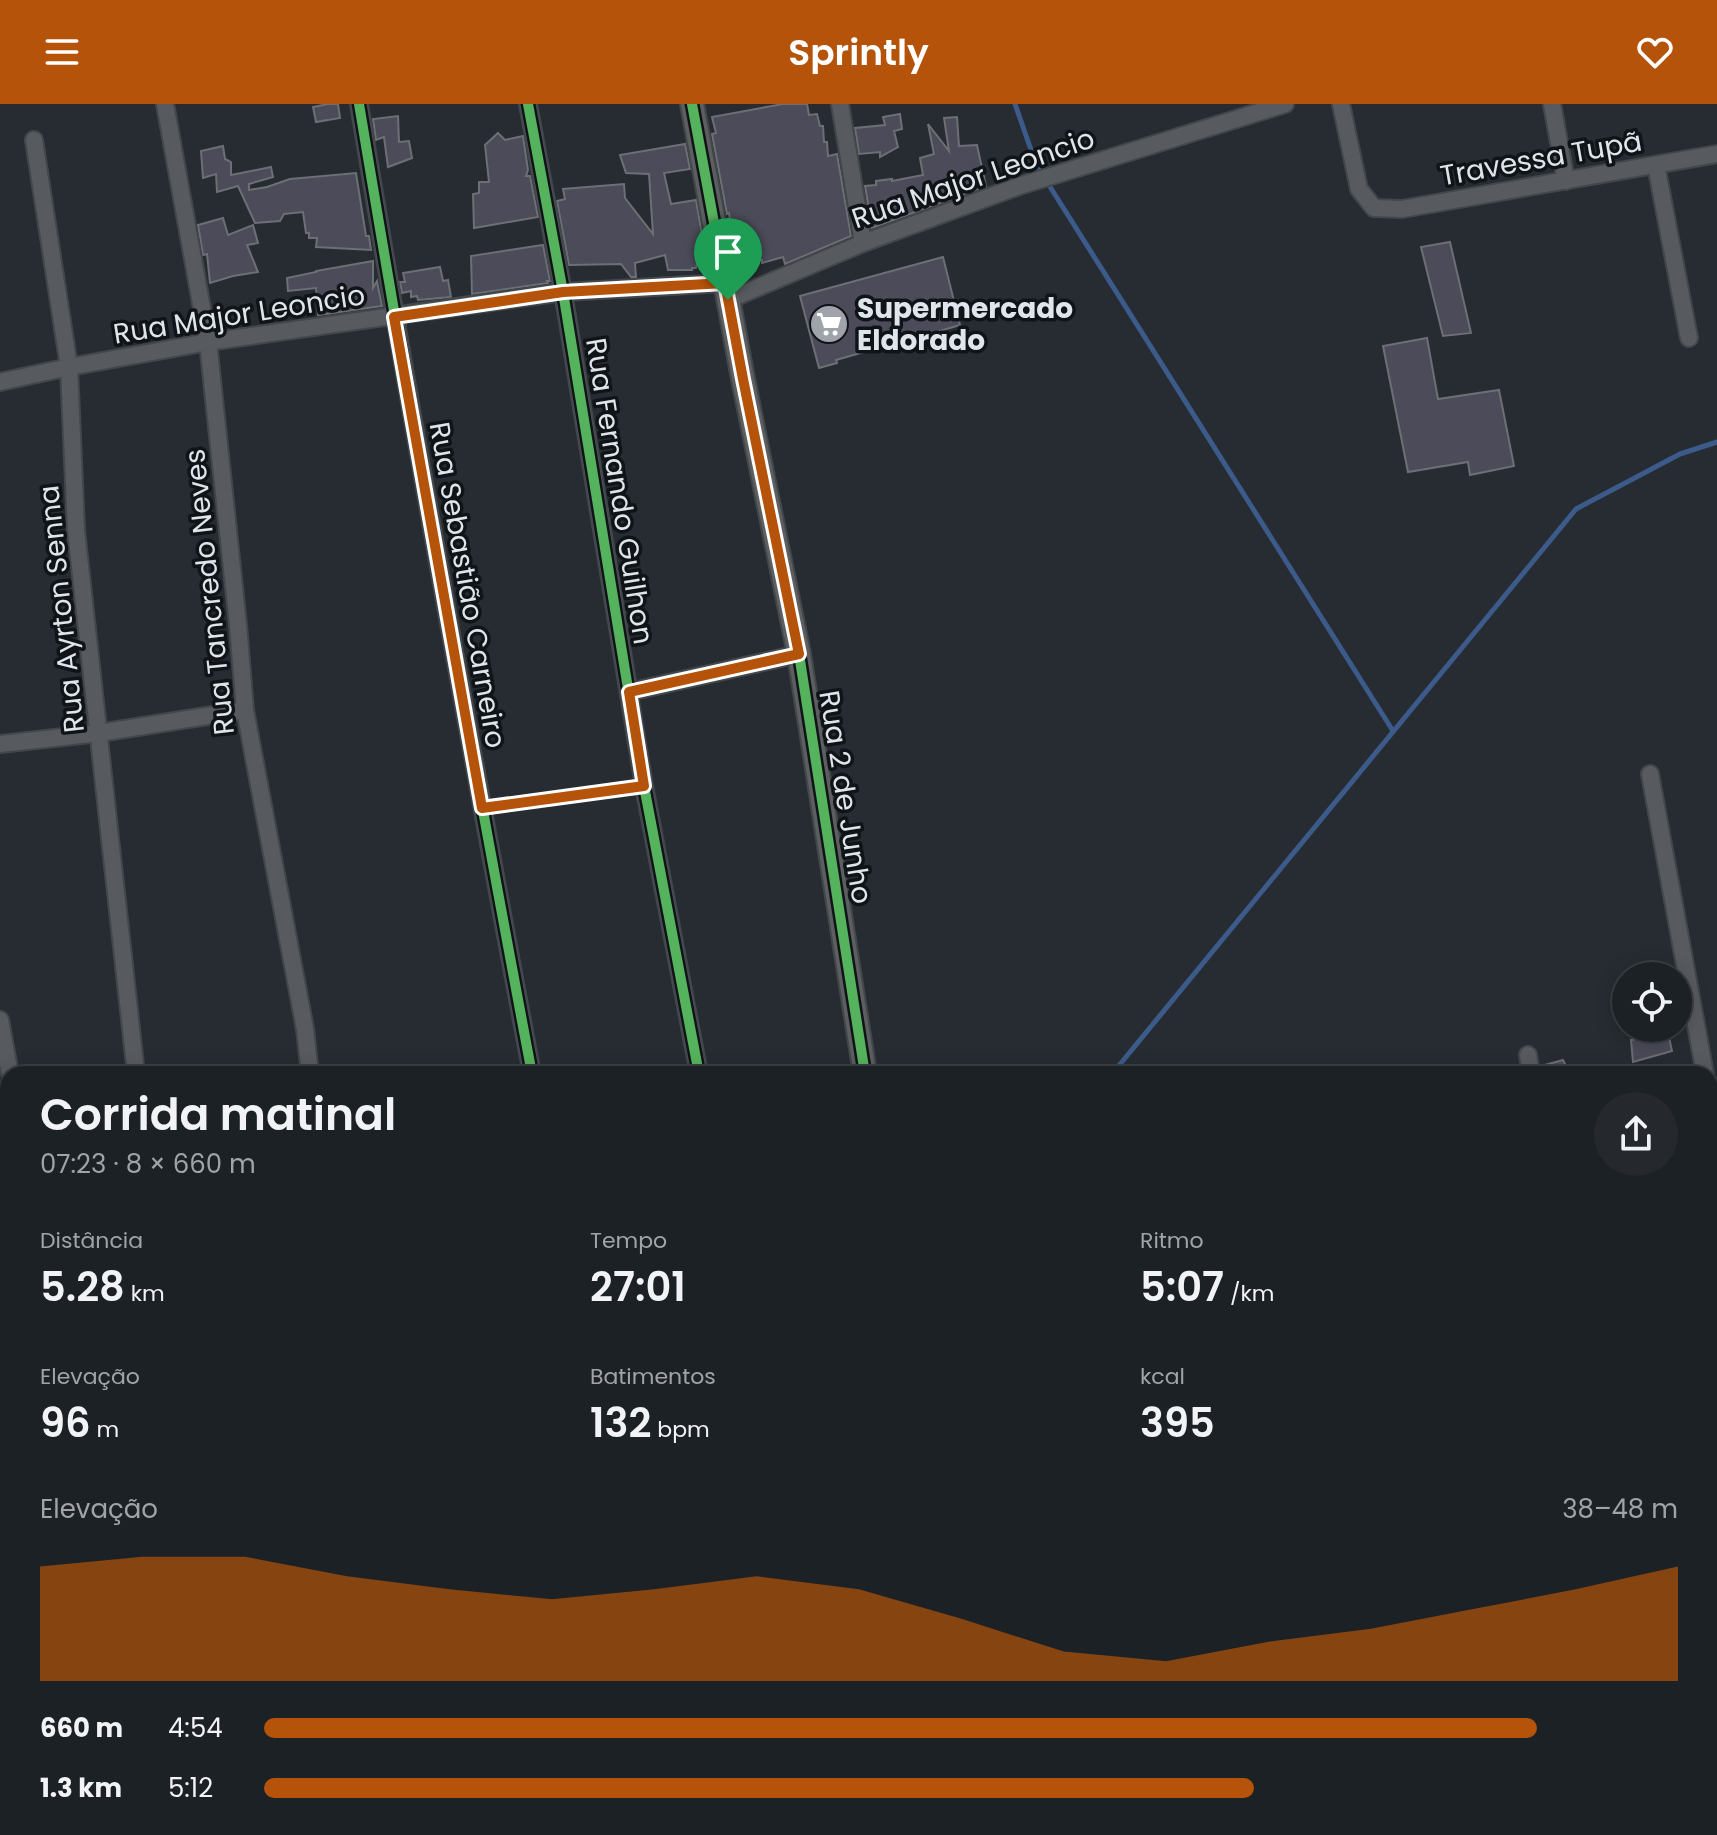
<!DOCTYPE html>
<html lang="pt">
<meta charset="utf-8">
<style>
:root{--surface:#1c2126;--page:#25292e;--text:#f1f3f6;--muted:#a0a3a7;--line:#3a3e43;--accent:#b45309}
body{margin:0;font-family:Poppins,sans-serif;background:var(--page);color:var(--text);height:100vh;display:flex;flex-direction:column;font-size:30px;white-space:nowrap}
*{box-sizing:border-box;margin:0}
p{font-size:26px;color:var(--muted)}
.icon{flex:none;width:44px;height:44px;fill:none;stroke:currentColor;stroke-width:2;stroke-linecap:round;stroke-linejoin:round}
.map{position:relative;flex:1;overflow:hidden}
.drawer{position:absolute;left:0px;top:962px;width:1718px;height:770px;display:flex;flex-direction:column;background:var(--surface);border-radius:24px 24px 0 0;box-shadow:0 4px 20px #0003,0 0 0 2px var(--line)}
.drawer>*{flex:none}
.buttons{position:absolute;left:1612px;top:858px;display:grid;gap:16px}
.buttons a{display:grid;place-items:center;width:80px;height:80px;border-radius:50%;background:var(--surface);box-shadow:0 4px 20px #0003,0 0 0 2px var(--line);font-size:40px}
.pin{position:absolute;display:grid;place-items:center;width:68px;height:68px;color:#fff;margin:-82px -34px;border-radius:50% 50% 50% 0;rotate:-45deg;box-shadow:0 0 8px #0007}
.pin .icon{rotate:45deg}
.round{display:grid;place-items:center;flex:none;width:84px;height:84px;border-radius:42px;background:var(--page)}
.summary{display:flex;align-items:center;justify-content:space-between;height:136px;padding:0 40px}
h1{font-size:44px;font-weight:600;line-height:60px}
.figures{display:grid;grid-template-columns:repeat(3,1fr);gap:12px;height:136px;padding:8px 40px}
.figures div{display:grid;align-content:center}
.figures b{font-size:40px;font-weight:600}
.figures small{font-size:22px;font-weight:400}
.figures p{font-size:22px}
.chart{height:224px;padding:16px 40px}
.chart p{display:flex;justify-content:space-between}
.chart svg{width:100%;height:144px;margin-top:8px;fill:var(--accent);opacity:.7}
ul{padding:0 40px;list-style:none;font-size:26px}
li{display:grid;grid-template-columns:128px 96px 1fr;align-items:center;height:60px}
li i{height:20px;border-radius:10px;background:var(--accent)}
header{display:flex;justify-content:space-between;align-items:center;height:104px;padding:0 40px;background:var(--accent);color:#fff;font-size:36px;font-weight:600}
.map>svg:first-child{display:block}
.lines{fill:none;stroke-linecap:round;stroke-linejoin:round}
.stream{stroke:#3c5a8a;stroke-width:5}
.river{stroke:#3c5a8a;stroke-width:30}
.building{fill:#4c4b59;stroke:#6c6f74;stroke-width:2}
.lane-casing{stroke:#41474b;stroke-width:12}
.street-casing{stroke:#41474b;stroke-width:20}
.secondary-casing{stroke:#41474b;stroke-width:26}
.lane{stroke:#575b5f;stroke-width:8}
.street{stroke:#575b5f;stroke-width:16}
.secondary{stroke:#5d5e5f;stroke-width:22}
.cycleway-casing{stroke:#101418;stroke-width:15}
.cycleway{stroke:#56b35d;stroke-width:10}
.route-casing{stroke:#fff;stroke-width:16}
.route{stroke:#b45309;stroke-width:10}
.labels{text-anchor:middle;stroke-width:7;stroke-linejoin:round;paint-order:stroke}
.street-label{font-size:28px;fill:#dee5eb;stroke:#101418}
.poi-label{font-size:28px;font-weight:bold;fill:#dee5eb;stroke:#101418;text-anchor:start}
</style>
<header><svg class="icon" aria-label="menu" viewBox="0 0 24 24"><path d="M4 6h16M4 12h16M4 18h16"/></svg>Sprintly<svg class="icon" aria-label="heart" viewBox="0 0 24 24"><path d="M12 20l-8-8c-3-5 5-10 8-4 3-6 11-1 8 4z"/></svg></header>
<div class="map">
<svg width="1717" height="1731" viewBox="0 0 1717 1731">
<rect width="100%" height="100%" fill="#262c32"/>
<g class="lines">
<g class="stream">
<polyline points="1015,0 1036,60 1042,70"/>
<polyline points="1047,78 1393,627"/>
<polyline points="1112,970 1576,405 1680,350 1717,338"/>
</g>
<polyline class="river" points="183,1731 189,1724"/>
</g>
<g class="building">
<polygon points="328,0 338,0 340,14 316,18 313,3"/>
<polygon points="783,0 807,0 809,11 817,10 820,22 823,22 824,38 827,38 828,52 837,50 851,132 785,160 783,153 762,159 762,156 758,156 756,146 742,146 739,136 733,137 729,109 727,110 712,30 716,29 712,13"/>
<polygon points="900,10 902,25 894,27 898,43 880,53 880,48 859,50 855,24 885,21 883,13"/>
<polygon points="398,12 399,38 409,37 412,54 388,63 384,33 376,36 373,15"/>
<polygon points="957,13 959,42 977,41 986,82 872,124 865,82 876,81 876,77 892,75 892,77 923,71 920,54 934,50 928,20 949,47 944,14"/>
<polygon points="498,29 505,36 523,32 528,66 526,72 530,72 538,113 474,124 473,90 479,89 479,78 489,78 485,41"/>
<polygon points="685,40 690,65 664,69 671,100 696,96 707,159 697,160 696,164 692,164 692,166 668,166 665,151 635,159 636,173 631,173 621,160 569,161 557,97 565,95 563,85 624,80 625,94 653,130 649,70 626,69 620,51"/>
<polygon points="223,42 225,55 231,58 231,71 271,63 273,73 249,80 249,86 267,83 290,75 356,69 366,132 369,132 371,146 316,143 317,134 309,134 309,129 306,129 303,108 284,110 280,117 255,119 238,82 217,88 216,70 203,74 201,47"/>
<polygon points="223,114 228,131 253,121 258,139 247,141 258,168 233,172 210,179 207,150 203,151 198,121"/>
<polygon points="1450,138 1471,229 1443,232 1421,143"/>
<polygon points="543,141 550,177 547,177 548,179 472,190 471,152"/>
<polygon points="943,153 960,221 933,229 931,245 924,231 836,256 837,259 819,264 800,192"/>
<polygon points="373,157 373,184 377,177 382,202 318,211 316,184 288,187 287,174 316,168 316,167"/>
<polygon points="440,163 443,177 448,176 451,193 418,196 417,192 411,193 411,187 402,189 400,178 405,178 403,169"/>
<polygon points="1427,234 1438,295 1499,286 1514,362 1470,371 1468,358 1408,368 1383,242"/>
<polygon points="1653,924 1667,924 1672,947 1633,958 1631,936 1654,931"/>
<polygon points="1563,956 1570,970 1542,970 1541,962"/>
</g>
<g class="lines">
<g class="lane-casing">
<g id="lane">
<polyline points="483,704 643,682"/>
<polyline points="1710,1303 1717,1302"/>
<polyline points="1294,1731 1316,1727"/>
</g>
</g>
<g class="street-casing">
<g id="street">
<polyline points="165,0 208,238 238,521 245,606 305,925 310,970"/>
<path d="M359 0C413 324 471 647 532 970"/>
<polyline points="528,0 563,188 644,682 699,970"/>
<polyline points="840,0 863,139"/>
<polyline points="1341,0 1359,85 1374,104 1402,105 1717,50"/>
<polyline points="1552,0 1566,77"/>
<polyline points="34,36 69,263 76,426 136,970"/>
<polyline points="1656,61 1689,234"/>
<polyline points="728,196 863,139 1019,82 1285,0"/>
<polyline points="0,278 69,263 208,238 563,188 725,179"/>
<polyline points="629,588 799,550"/>
<polyline points="0,640 99,629 245,606"/>
<polyline points="1650,670 1705,970"/>
<polyline points="0,916 10,970"/>
<polyline points="1528,951 1531,970"/>
<polyline points="1710,999 1717,1037"/>
<polyline points="1710,1446 1717,1445"/>
<polyline points="660,1724 661,1731"/>
<polyline points="838,1724 840,1731"/>
<polyline points="1466,1724 1468,1731"/>
<polyline points="1670,1724 1671,1731"/>
<polyline points="0,1728 1,1731"/>
<polyline points="1484,1731 1520,1724"/>
</g>
</g>
<g class="secondary-casing">
<g id="secondary">
<polyline points="692,0 743,275 799,550 865,970"/>
<polyline points="1030,1724 1031,1731"/>
<polyline points="148,1731 151,1724"/>
<polyline points="229,1731 234,1724"/>
</g>
</g>
<use href="#lane" class="lane"/>
<use href="#street" class="street"/>
<use href="#secondary" class="secondary"/>
<g class="cycleway-casing">
<g id="cycleway">
<path d="M359 0C413 324 471 647 532 970"/>
<polyline points="528,0 563,188 644,682 699,970"/>
<polyline points="692,0 743,275 799,550 865,970"/>
</g>
</g>
<use href="#cycleway" class="cycleway"/>
</g>
<g class="lines">
<g class="route-casing">
<polygon id="route" points="725,179 743,275 799,550 629,588 644,682 482,704 394,213 563,188"/>
</g>
<use href="#route" class="route"/>
</g>
<defs>
<g id="supermarket-disc" transform="scale(2)"><circle r="9.5" fill="#9ea4aa" stroke="#101418"/><path d="M-6-5.5h2.5l.6 2H6L4.5 2H-2.5L-4.4-4H-6ZM-1.5 3.2a1.3 1.3 0 1 0 .1 0ZM3 3.2a1.3 1.3 0 1 0 .1 0Z" fill="#fff"/></g>
</defs>
<g fill-rule="evenodd">
<use href="#supermarket-disc" x="829" y="220"/>
</g>
<g class="labels">
<g class="street-label">
<text transform="translate(1541 54) rotate(-10)" y="10">Travessa Tupã</text>
<text transform="translate(973 74) rotate(-19)" y="10">Rua Major Leoncio</text>
<text transform="translate(239 210) rotate(-9)" y="10">Rua Major Leoncio</text>
<text transform="translate(620 387) rotate(81)" y="10">Rua Fernando Guilhon</text>
<text transform="translate(468 481) rotate(80)" y="10">Rua Sebastião Carneiro</text>
<text transform="translate(209 488) rotate(-96)" y="10">Rua Tancredo Neves</text>
<text transform="translate(61 505) rotate(-96)" y="10">Rua Ayrton Senna</text>
<text transform="translate(846 693) rotate(81)" y="10">Rua 2 de Junho</text>
</g>
<g class="poi-label">
<text x="857" y="214">Supermercado<tspan x="857" dy="32">Eldorado</tspan></text>
</g>
</g>
</svg>
<div class="buttons">
<a><svg class="icon" aria-label="locate" viewBox="0 0 24 24"><circle cx="12" cy="12" r="6"/><path d="M12 2v4M12 18v4M2 12h4M18 12h4"/></svg></a>
</div>
<div class="pin" style="left:728px;top:196px;background:#1e9e55"><svg class="icon" aria-label="arrive" viewBox="0 0 24 24"><path d="M6 21V4h12l-3 4 3 4H6"/></svg></div>
<section class="drawer">
<div class="summary"><div><h1>Corrida matinal</h1><p>07:23 · 8 × 660 m</p></div><a class="round"><svg class="icon" aria-label="share" viewBox="0 0 24 24"><path d="M12 15V3M7 8l5-5 5 5M5 13v7h14v-7"/></svg></a></div>
<div class="figures">
<div><p>Distância</p><b>5.28<small> km</small></b></div>
<div><p>Tempo</p><b>27:01</b></div>
<div><p>Ritmo</p><b>5:07<small> /km</small></b></div>
</div>
<div class="figures">
<div><p>Elevação</p><b>96<small> m</small></b></div>
<div><p>Batimentos</p><b>132<small> bpm</small></b></div>
<div><p>kcal</p><b>395</b></div>
</div>
<div class="chart"><p><span>Elevação</span>38–48 m</p>
<svg viewBox="0 0 160 44" preserveAspectRatio="none"><path d="M0 44V9L10 6L20 6L30 12L40 16L50 19L60 16L70 12L80 16L90 25L100 35L110 38L120 32L130 28L140 22L150 16L160 9V44z"/></svg>
</div>
<ul>
<li><b>660 m</b>4:54<i style="width:90%"></i></li>
<li><b>1.3 km</b>5:12<i style="width:70%"></i></li>
</ul>
</section>
</div>
